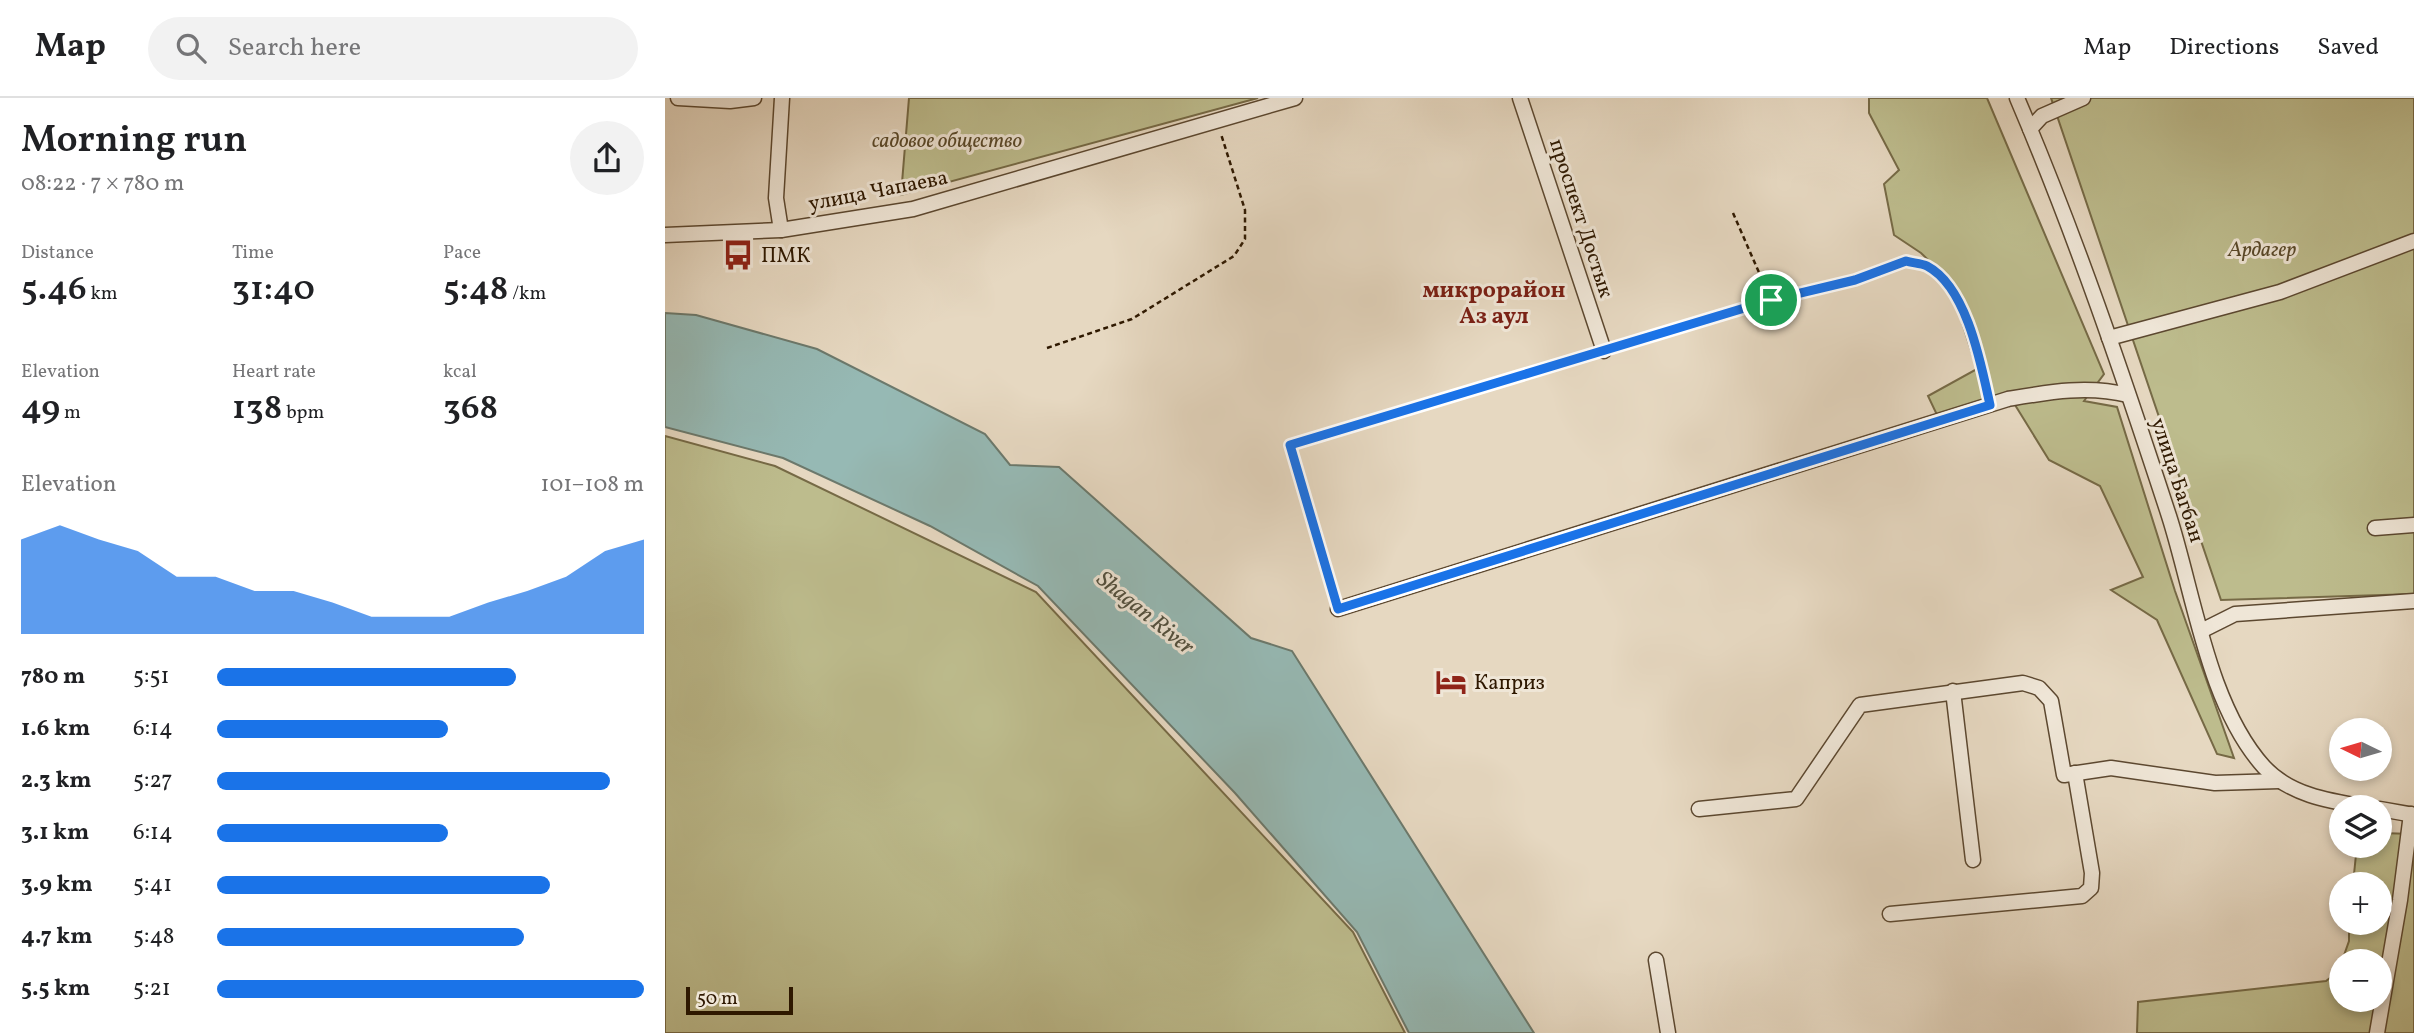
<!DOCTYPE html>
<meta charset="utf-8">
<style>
:root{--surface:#fff;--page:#f2f2f2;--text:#202124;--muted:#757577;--line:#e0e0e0;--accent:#1a73e8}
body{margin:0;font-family:Vollkorn,serif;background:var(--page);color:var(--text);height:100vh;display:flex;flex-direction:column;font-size:26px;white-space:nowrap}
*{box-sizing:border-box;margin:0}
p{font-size:23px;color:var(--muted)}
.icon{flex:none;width:38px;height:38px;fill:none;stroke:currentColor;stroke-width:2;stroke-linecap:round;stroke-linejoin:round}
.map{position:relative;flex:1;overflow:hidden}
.side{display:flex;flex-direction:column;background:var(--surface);width:665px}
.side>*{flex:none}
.needle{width:46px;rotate:275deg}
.buttons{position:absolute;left:1664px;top:620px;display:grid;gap:14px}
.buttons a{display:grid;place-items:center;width:63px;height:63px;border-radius:50%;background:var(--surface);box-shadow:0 4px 10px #0003;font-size:35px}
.scale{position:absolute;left:21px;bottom:18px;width:107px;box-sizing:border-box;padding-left:7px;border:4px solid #2e1800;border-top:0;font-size:19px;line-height:24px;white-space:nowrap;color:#2e1800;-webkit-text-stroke:5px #efe6d7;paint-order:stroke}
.pin{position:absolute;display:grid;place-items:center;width:60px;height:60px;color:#fff;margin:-30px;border:4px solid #fff;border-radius:50%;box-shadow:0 2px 7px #0007}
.round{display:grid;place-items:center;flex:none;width:74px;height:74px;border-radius:37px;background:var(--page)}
.summary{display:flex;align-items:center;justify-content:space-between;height:119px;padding:0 21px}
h1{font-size:38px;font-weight:600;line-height:52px}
.figures{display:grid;grid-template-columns:repeat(3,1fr);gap:10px;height:119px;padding:7px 21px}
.figures div{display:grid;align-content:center}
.figures b{font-size:35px;font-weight:600}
.figures small{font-size:19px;font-weight:400}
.figures p{font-size:19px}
.chart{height:196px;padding:14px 21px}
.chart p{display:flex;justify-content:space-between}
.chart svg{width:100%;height:126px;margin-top:7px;fill:var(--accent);opacity:.7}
ul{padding:0 21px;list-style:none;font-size:23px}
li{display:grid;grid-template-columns:112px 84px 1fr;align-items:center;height:52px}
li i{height:18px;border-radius:9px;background:var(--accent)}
header{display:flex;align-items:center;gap:42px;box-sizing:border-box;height:98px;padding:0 35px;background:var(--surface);border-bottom:2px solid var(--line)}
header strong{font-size:33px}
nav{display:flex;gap:38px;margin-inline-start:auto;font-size:24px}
.search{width:490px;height:63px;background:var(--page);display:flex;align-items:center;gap:18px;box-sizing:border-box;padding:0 24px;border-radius:38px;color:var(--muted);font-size:26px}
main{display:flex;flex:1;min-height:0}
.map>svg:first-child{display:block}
.green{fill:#bdbc8d;stroke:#766a46;stroke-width:2}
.water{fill:#96b9b4;stroke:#6c796c;stroke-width:2}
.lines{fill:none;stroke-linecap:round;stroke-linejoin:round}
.minor-casing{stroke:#5c4830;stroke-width:17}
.path{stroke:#2e1800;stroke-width:2.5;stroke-dasharray:5 3.5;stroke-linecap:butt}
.minor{stroke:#efe6d7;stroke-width:14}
.route-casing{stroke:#fff;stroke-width:14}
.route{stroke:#1a73e8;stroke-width:9}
.labels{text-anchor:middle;stroke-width:6;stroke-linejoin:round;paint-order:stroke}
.park-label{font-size:21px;font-style:italic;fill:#59492a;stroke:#efe6d7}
.street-label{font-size:21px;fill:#2e1800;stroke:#efe6d7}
.poi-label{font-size:21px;fill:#2e1800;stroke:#efe6d7;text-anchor:start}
.neighbourhood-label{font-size:23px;font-weight:bold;fill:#7a1f14;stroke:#efe6d7}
.water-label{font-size:23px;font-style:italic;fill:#52503f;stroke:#efe6d7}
</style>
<header>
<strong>Map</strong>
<div class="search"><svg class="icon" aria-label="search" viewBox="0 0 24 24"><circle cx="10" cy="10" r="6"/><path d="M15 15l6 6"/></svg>Search here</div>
<nav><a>Map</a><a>Directions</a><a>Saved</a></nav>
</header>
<main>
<section class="side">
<div class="summary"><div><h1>Morning run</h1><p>08:22 · 7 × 780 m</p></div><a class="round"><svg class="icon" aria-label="share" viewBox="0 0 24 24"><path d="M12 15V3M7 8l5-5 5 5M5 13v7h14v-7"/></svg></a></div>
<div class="figures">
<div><p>Distance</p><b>5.46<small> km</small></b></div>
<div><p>Time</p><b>31:40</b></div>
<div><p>Pace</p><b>5:48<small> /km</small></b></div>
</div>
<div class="figures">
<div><p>Elevation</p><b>49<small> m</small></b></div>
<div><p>Heart rate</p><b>138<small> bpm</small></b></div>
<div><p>kcal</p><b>368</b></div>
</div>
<div class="chart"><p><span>Elevation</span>101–108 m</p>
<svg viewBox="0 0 160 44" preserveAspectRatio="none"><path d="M0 44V11L10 6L20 11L30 15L40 24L50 24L60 29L70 29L80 33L90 38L100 38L110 38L120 33L130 29L140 24L150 15L160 11V44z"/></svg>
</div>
<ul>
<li><b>780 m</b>5:51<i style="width:70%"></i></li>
<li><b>1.6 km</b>6:14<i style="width:54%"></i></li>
<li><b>2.3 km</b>5:27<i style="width:92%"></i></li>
<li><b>3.1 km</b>6:14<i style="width:54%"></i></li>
<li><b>3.9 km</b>5:41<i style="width:78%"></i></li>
<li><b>4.7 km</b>5:48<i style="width:72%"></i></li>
<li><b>5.5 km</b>5:21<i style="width:100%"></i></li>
</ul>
</section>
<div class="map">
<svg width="1749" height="935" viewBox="0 0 1749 935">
<rect width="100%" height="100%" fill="#e6d8c1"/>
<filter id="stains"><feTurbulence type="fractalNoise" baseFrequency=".00286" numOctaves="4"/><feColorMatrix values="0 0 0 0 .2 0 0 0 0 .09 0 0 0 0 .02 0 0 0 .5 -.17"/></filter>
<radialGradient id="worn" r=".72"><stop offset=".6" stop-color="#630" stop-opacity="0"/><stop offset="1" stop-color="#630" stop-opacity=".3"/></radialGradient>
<g class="green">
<polygon points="244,0 593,0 236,97"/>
<polygon points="1204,0 1322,0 1439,276 1419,303 1452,309 1510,493 1569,660 1552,656 1492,522 1446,492 1478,479 1435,388 1384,362 1342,294 1273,319 1263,298 1312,271 1283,181 1256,155 1229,137 1219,86 1234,72 1204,15"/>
<polygon points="1386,0 1749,0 1749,496 1556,502"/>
<polygon points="0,338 110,368 371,494 688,834 740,935 0,935"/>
<polygon points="1715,735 1749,736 1749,935 1472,935 1473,904 1661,883 1674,873 1676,865 1676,901 1715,901 1715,863 1677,863 1684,843 1684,824 1715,824 1715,786 1688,786 1692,747 1715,747"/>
</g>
<polygon class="water" points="0,215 31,217 152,251 320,336 345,367 394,369 586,540 627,553 869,935 744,935 692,834 570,695 373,488 265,428 118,360 0,329"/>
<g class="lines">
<g class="minor-casing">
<g id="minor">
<polyline points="13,0 65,3 89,0"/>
<polyline points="855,0 939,253"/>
<path d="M1352 0C1410 136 1458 277 1504 418 1529 496 1543 607 1599 669 1625 697 1664 703 1700 709"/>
<polyline points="1365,31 1377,18 1418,0"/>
<polyline points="116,132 111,100 117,0"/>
<polyline points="0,137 116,132 248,111 630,0"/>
<polyline points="1444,240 1615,194 1749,143"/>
<polyline points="1710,430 1749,427"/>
<path d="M673 511 1343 301C1384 294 1422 287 1463 297"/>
<polyline points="1536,533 1570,516 1749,503"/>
<polyline points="1288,593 1308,762"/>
<polyline points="1034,711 1131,701 1195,607 1358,585 1374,590 1386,603 1399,677 1446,670 1550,685 1614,683"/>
<polyline points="1715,711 1749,717"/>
<polyline points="1225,816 1417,798 1426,790 1427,775 1410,675"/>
<polyline points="991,862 1003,935"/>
<polyline points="1712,935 1735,802 1746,716"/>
</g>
</g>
<g class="path">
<polyline points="1068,115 1106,202"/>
<polyline points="951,249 1106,202 1190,182 1241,163 1262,168 1288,192 1312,251 1322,292"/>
<polyline points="382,250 467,221 569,158 580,141 580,112 556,36"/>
<polyline points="669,498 625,347 927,256"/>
</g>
<use href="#minor" class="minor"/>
</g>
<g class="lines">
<g class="route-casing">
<path id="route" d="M1241 163C1247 165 1256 165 1262 168 1302 189 1316 266 1325 307L673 511 625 347 1106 202 1190 182Z"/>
</g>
<use href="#route" class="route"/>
</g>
<defs>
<g id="bus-bare" transform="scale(2.415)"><path d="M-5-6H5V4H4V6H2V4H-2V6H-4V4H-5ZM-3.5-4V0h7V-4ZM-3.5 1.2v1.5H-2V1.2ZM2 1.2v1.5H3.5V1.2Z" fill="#8f2418" stroke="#efe6d7" stroke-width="2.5" paint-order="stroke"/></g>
<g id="hotel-bare" transform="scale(2.415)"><path d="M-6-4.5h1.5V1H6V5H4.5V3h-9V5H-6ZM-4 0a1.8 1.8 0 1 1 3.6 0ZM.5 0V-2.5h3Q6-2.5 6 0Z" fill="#8f2418" stroke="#efe6d7" stroke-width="2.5" paint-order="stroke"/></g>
</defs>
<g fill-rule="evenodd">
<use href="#bus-bare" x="73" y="157"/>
<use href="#hotel-bare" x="786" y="584"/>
</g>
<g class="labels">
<g class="park-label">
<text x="282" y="49">садовое общество</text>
<text x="1597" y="158">Ардагер</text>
</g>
<g class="street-label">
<text transform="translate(213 92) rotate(-11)" y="7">улица Чапаева</text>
<text transform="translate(917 120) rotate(72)" y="7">проспект Достык</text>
<text transform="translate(1513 382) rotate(72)" y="7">улица Багбан</text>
</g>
<g class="poi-label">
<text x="96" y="164">ПМК</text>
<text x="809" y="591">Каприз</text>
</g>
<g class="neighbourhood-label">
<text x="829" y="199">микрорайон<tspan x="829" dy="26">Аз аул</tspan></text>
</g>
<g class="water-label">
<text transform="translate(481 514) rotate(39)" y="8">Shagan River</text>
</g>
</g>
<rect width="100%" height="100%" filter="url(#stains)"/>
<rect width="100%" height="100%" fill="url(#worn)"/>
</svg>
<div class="buttons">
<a><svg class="needle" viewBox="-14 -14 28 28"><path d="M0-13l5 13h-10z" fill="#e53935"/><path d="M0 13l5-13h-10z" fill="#757577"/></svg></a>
<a><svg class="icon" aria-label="layers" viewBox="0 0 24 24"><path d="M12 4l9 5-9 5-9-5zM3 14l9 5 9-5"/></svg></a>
<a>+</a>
<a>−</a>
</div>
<div class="scale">50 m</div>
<div class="pin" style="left:1106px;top:202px;background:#1e9e55"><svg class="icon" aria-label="arrive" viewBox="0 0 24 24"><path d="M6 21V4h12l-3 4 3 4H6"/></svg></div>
</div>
</main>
